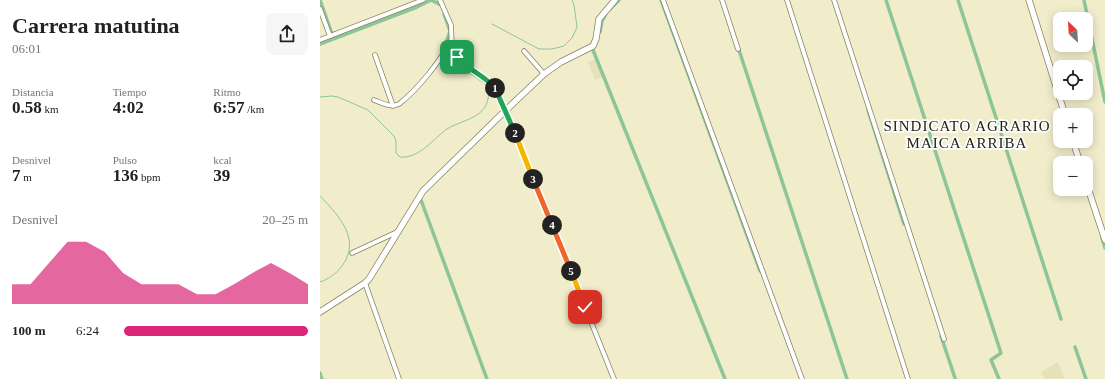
<!DOCTYPE html>
<html lang="es">
<meta charset="utf-8">
<style>
:root{--surface:#fff;--page:#f6f6f6;--text:#222;--muted:#767676;--accent:#db2777}
body{margin:0;font-family:"Times New Roman",serif;background:var(--page);color:var(--text);height:100vh;display:flex;flex-direction:column;font-size:15px;white-space:nowrap}
*{box-sizing:border-box;margin:0}
p{font-size:13px;color:var(--muted)}
.icon{flex:none;width:22px;height:22px;fill:none;stroke:currentColor;stroke-width:2;stroke-linecap:round;stroke-linejoin:round}
.map{position:relative;flex:1;overflow:hidden}
.sheet{display:flex;flex-direction:column;background:var(--surface);width:320px}
.sheet>*{flex:none}
.needle{width:26px;rotate:335deg}
.tools{position:absolute;left:733px;top:12px;display:grid;gap:8px}
.tools a{display:grid;place-items:center;width:40px;height:40px;border-radius:8px;background:var(--surface);box-shadow:0 2px 10px #0003;font-size:20px}
.pin{position:absolute;display:grid;place-items:center;width:34px;height:34px;color:#fff;margin:-17px;border-radius:8px;box-shadow:0 2px 6px #0006}
.km{position:absolute;width:20px;height:20px;margin:-10px;border-radius:50%;background:#222;color:#fff;font-size:11px;line-height:20px;text-align:center}
.round{display:grid;place-items:center;flex:none;width:42px;height:42px;border-radius:8px;background:var(--page)}
.headline{display:flex;align-items:center;justify-content:space-between;height:68px;padding:0 12px}
h1{font-size:22px;font-weight:600;line-height:30px}
.figures{display:grid;grid-template-columns:repeat(3,1fr);gap:6px;height:68px;padding:4px 12px}
.figures div{display:grid;align-content:center}
.figures b{font-size:17px;font-weight:600}
.figures small{font-size:11px;font-weight:400}
.figures p{font-size:11px}
.chart{height:112px;padding:8px 12px}
.chart p{display:flex;justify-content:space-between}
.chart svg{width:100%;height:72px;margin-top:4px;fill:var(--accent);opacity:.7}
ul{padding:0 12px;list-style:none;font-size:13px}
li{display:grid;grid-template-columns:64px 48px 1fr;align-items:center;height:30px}
li i{height:10px;border-radius:5px;background:var(--accent)}
main{display:flex;flex:1;min-height:0}
.map>svg:first-child{display:block}
.built{fill:#e6e1b8}
.lines{fill:none;stroke-linecap:round;stroke-linejoin:round}
.stream{stroke:#8dc599;stroke-width:1}
.canal{stroke:#8dc599;stroke-width:3.5}
.street-casing{stroke:#868263;stroke-width:5.5}
.secondary-casing{stroke:#868263;stroke-width:7}
.street{stroke:#fff;stroke-width:4}
.secondary{stroke:#fff;stroke-width:5.5}
.split-1-casing{stroke:#fff;stroke-width:8}
.split-2-casing{stroke:#fff;stroke-width:8}
.split-3-casing{stroke:#fff;stroke-width:8}
.split-4-casing{stroke:#fff;stroke-width:8}
.split-5-casing{stroke:#fff;stroke-width:8}
.split-6-casing{stroke:#fff;stroke-width:8}
.split-1{stroke:#22a559;stroke-width:5}
.split-2{stroke:#22a559;stroke-width:5}
.split-3{stroke:#f5b400;stroke-width:5}
.split-4{stroke:#f0652b;stroke-width:5}
.split-5{stroke:#f0652b;stroke-width:5}
.split-6{stroke:#f5b400;stroke-width:5}
.labels{text-anchor:middle;stroke-width:3.5;stroke-linejoin:round;paint-order:stroke}
.neighbourhood-label{font-size:15px;letter-spacing:1px;fill:#232215;stroke:#fff}
</style>
<main>
<section class="sheet">
<div class="headline"><div><h1>Carrera matutina</h1><p>06:01</p></div><a class="round"><svg class="icon" aria-label="share" viewBox="0 0 24 24"><path d="M12 15V3M7 8l5-5 5 5M5 13v7h14v-7"/></svg></a></div>
<div class="figures">
<div><p>Distancia</p><b>0.58<small> km</small></b></div>
<div><p>Tiempo</p><b>4:02</b></div>
<div><p>Ritmo</p><b>6:57<small> /km</small></b></div>
</div>
<div class="figures">
<div><p>Desnivel</p><b>7<small> m</small></b></div>
<div><p>Pulso</p><b>136<small> bpm</small></b></div>
<div><p>kcal</p><b>39</b></div>
</div>
<div class="chart"><p><span>Desnivel</span>20–25 m</p>
<svg viewBox="0 0 160 44" preserveAspectRatio="none"><path d="M0 44V32L10 32L20 19L30 6L40 6L50 12L60 25L70 32L80 32L90 32L100 38L110 38L120 32L130 25L140 19L150 25L160 32V44z"/></svg>
</div>
<ul>
<li><b>100 m</b>6:24<i style="width:100%"></i></li>
</ul>
</section>
<div class="map">
<svg width="785" height="379" viewBox="0 0 785 379">
<rect width="100%" height="100%" fill="#f1edcb"/>
<g class="built">
<polygon points="275,60 283,77 275,80 268,62"/>
<polygon points="738,362 745,379 724,379 721,372"/>
</g>
<g class="lines">
<g class="stream">
<polyline points="172,24 219,49 232,49 244,46 252,38 257,27 254,5 252,0"/>
<path d="M0 97 12 96 18 97 48 110 74 136 76 141V153L80 157C99 159 113 139 127 129 141 120 164 119 168 99 169 93 169 89 165 84L138 65 132 56"/>
<path d="M0 196C18 215 42 239 22 266 17 273 9 279 0 282"/>
</g>
<g class="canal">
<polyline points="0,0 12,34 15,33"/>
<polyline points="341,0 440,271"/>
<polyline points="566,0 681,353 671,360 679,379"/>
<polyline points="638,0 741,319"/>
<polyline points="764,0 785,102"/>
<polyline points="290,9 299,0"/>
<polyline points="124,14 130,31 125,47"/>
<polyline points="280,32 282,21 286,14"/>
<polyline points="0,44 97,7 111,0 121,5"/>
<polyline points="418,47 527,379"/>
<polyline points="273,50 405,379"/>
<polyline points="548,110 584,224"/>
<polyline points="101,200 167,379"/>
<polyline points="782,238 785,248"/>
<polyline points="621,336 635,378"/>
<polyline points="755,347 766,379"/>
<polyline points="0,373 2,379"/>
</g>
<g class="street-casing">
<g id="street">
<polyline points="120,0 131,25 132,48 134,53 141,62 169,81 175,88 186,110 294,379"/>
<polyline points="343,0 482,379"/>
<polyline points="402,0 418,49"/>
<polyline points="467,0 588,379"/>
<polyline points="514,0 624,339"/>
<polyline points="0,9 10,36"/>
<polyline points="0,40 103,0"/>
<polyline points="204,51 224,74"/>
<polyline points="55,55 73,106"/>
<path d="M54 100C62 103 70 108 79 104 97 90 121 61 131 40"/>
<polyline points="32,253 77,232"/>
<polyline points="45,283 79,379"/>
</g>
</g>
<g class="secondary-casing">
<g id="secondary">
<polyline points="709,0 745,115"/>
<polyline points="753,141 760,163"/>
<polyline points="766,182 785,240"/>
<polyline points="0,312 45,283 49,279 103,191 186,110 224,74 241,62 273,46 276,39 279,19 295,0"/>
</g>
</g>
<use href="#street" class="street"/>
<use href="#secondary" class="secondary"/>
</g>
<g class="lines">
<g class="split-1-casing">
<path id="split-1" d="M137 57C148 70 164 75 175 88"/>
</g>
<g class="split-2-casing">
<polyline id="split-2" points="175,88 195,133"/>
</g>
<g class="split-3-casing">
<polyline id="split-3" points="195,133 213,179"/>
</g>
<g class="split-4-casing">
<polyline id="split-4" points="213,179 232,225"/>
</g>
<g class="split-5-casing">
<polyline id="split-5" points="232,225 251,271"/>
</g>
<g class="split-6-casing">
<polyline id="split-6" points="251,271 265,307"/>
</g>
<use href="#split-1" class="split-1"/>
<use href="#split-2" class="split-2"/>
<use href="#split-3" class="split-3"/>
<use href="#split-4" class="split-4"/>
<use href="#split-5" class="split-5"/>
<use href="#split-6" class="split-6"/>
</g>
<g class="labels">
<g class="neighbourhood-label">
<text x="647" y="131">SINDICATO AGRARIO<tspan x="647" dy="17">MAICA ARRIBA</tspan></text>
</g>
</g>
</svg>
<div class="tools">
<a><svg class="needle" viewBox="-14 -14 28 28"><path d="M0-13l5 13h-10z" fill="#e53935"/><path d="M0 13l5-13h-10z" fill="#767676"/></svg></a>
<a><svg class="icon" aria-label="locate" viewBox="0 0 24 24"><circle cx="12" cy="12" r="6"/><path d="M12 2v4M12 18v4M2 12h4M18 12h4"/></svg></a>
<a>+</a>
<a>−</a>
</div>
<div class="pin" style="left:137px;top:57px;background:#1e9e55"><svg class="icon" aria-label="arrive" viewBox="0 0 24 24"><path d="M6 21V4h12l-3 4 3 4H6"/></svg></div>
<div class="pin" style="left:265px;top:307px;background:#d93025"><svg class="icon" aria-label="check" viewBox="0 0 24 24"><path d="M5 12l5 5 9-10"/></svg></div>
<b class="km" style="left:175px;top:88px">1</b>
<b class="km" style="left:195px;top:133px">2</b>
<b class="km" style="left:213px;top:179px">3</b>
<b class="km" style="left:232px;top:225px">4</b>
<b class="km" style="left:251px;top:271px">5</b>
</div>
</main>
